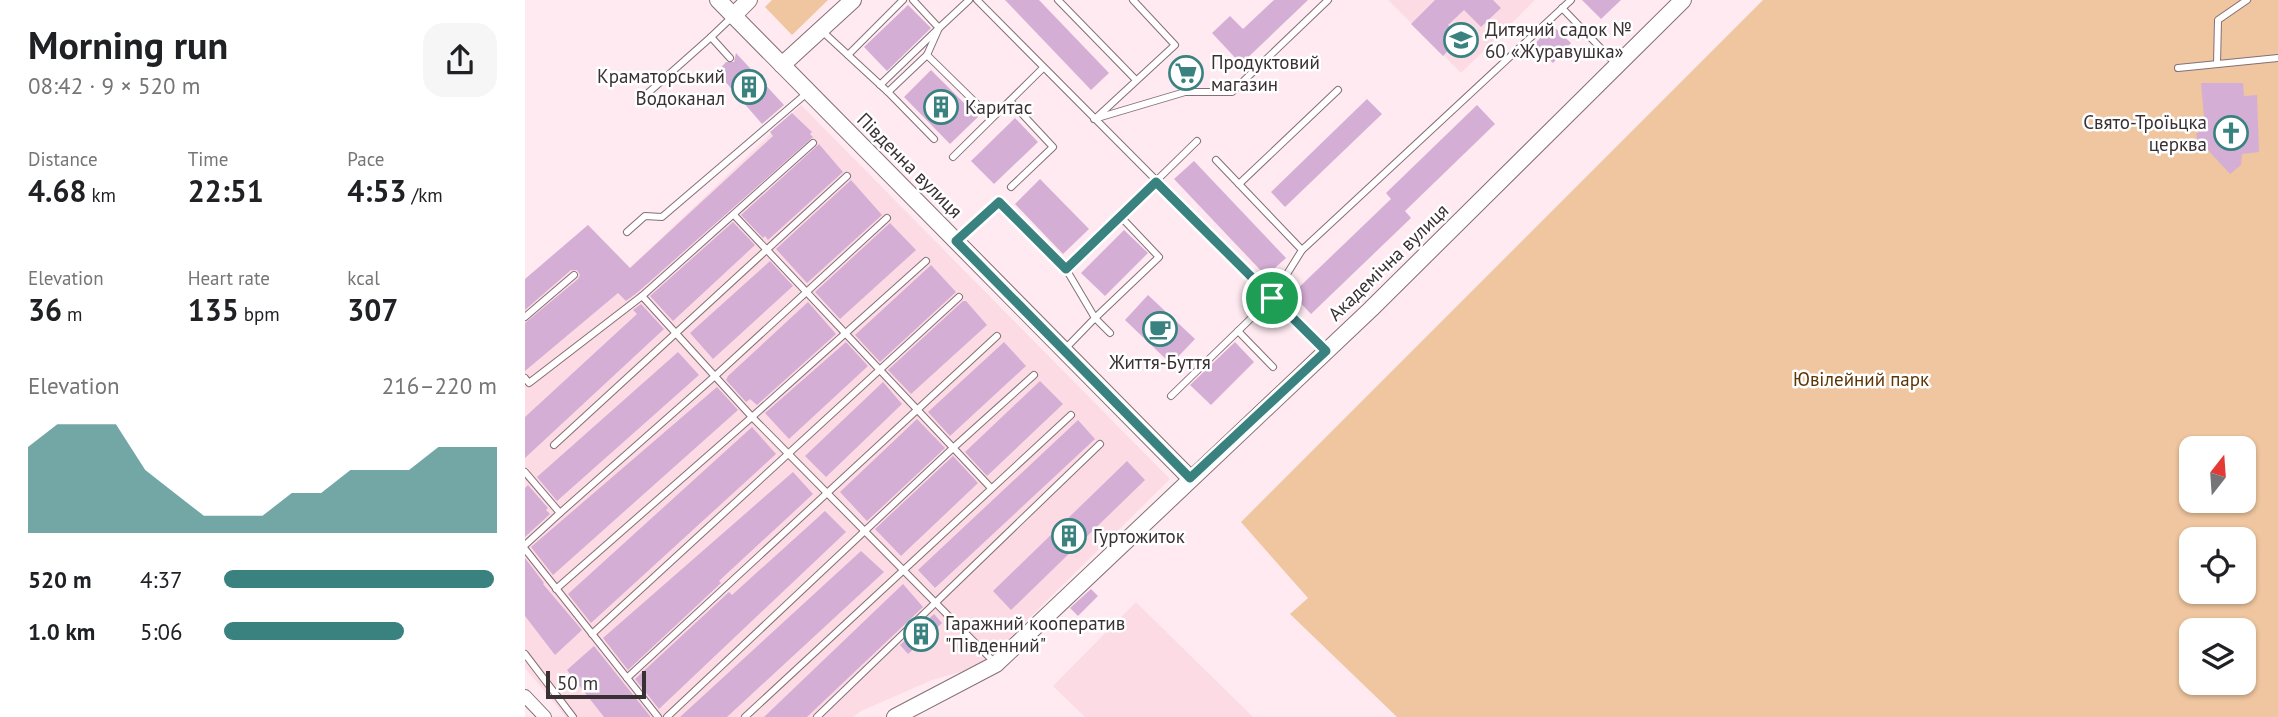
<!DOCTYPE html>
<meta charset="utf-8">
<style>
:root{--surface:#fff;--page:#f6f6f6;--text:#202124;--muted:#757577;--accent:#398280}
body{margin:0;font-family:"PT Sans",sans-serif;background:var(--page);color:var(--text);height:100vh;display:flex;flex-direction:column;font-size:26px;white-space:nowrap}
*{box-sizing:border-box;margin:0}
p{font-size:23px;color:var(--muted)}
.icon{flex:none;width:38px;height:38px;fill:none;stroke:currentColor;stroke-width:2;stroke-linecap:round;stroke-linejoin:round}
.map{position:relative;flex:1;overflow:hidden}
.side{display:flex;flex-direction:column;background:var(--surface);width:525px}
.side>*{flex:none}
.needle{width:46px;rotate:17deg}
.tools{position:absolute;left:1654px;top:436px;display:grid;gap:14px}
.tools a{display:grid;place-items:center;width:77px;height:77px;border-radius:14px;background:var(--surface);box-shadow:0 2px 5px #0004;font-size:35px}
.scale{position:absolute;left:21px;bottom:18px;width:100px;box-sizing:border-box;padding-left:7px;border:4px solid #393033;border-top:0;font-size:19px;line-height:24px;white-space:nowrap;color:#393033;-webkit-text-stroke:5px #fff;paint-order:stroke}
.pin{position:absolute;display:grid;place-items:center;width:60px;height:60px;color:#fff;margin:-30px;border:4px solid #fff;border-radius:50%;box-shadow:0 2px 7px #0007}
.round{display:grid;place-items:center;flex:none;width:74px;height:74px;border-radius:21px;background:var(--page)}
.overview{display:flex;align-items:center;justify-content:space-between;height:119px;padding:0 28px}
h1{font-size:38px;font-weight:700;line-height:52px}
.figures{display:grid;grid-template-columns:repeat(3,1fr);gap:10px;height:119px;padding:7px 28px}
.figures div{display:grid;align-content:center}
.figures b{font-size:30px;font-weight:700}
.figures small{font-size:19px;font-weight:400}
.figures p{font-size:19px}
.chart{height:196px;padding:14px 28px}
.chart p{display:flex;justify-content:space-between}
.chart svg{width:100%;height:126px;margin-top:7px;fill:var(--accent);opacity:.7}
ul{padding:0 28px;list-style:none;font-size:23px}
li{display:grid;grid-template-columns:112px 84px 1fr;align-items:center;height:52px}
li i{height:18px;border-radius:9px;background:var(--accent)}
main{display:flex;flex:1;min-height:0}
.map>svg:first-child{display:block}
.built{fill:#fcdbe4}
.green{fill:#efc69f;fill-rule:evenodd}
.building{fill:#d5aed6}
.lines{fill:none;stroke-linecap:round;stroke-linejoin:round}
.service-casing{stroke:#856f75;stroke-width:8}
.minor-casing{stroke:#856f75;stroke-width:14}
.tertiary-casing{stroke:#856f75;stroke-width:18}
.service{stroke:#fff;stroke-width:6}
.minor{stroke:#fff;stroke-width:12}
.tertiary{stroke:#fff;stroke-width:16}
.route-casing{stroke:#fff;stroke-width:14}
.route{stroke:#398280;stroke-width:9}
.labels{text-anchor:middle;stroke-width:5;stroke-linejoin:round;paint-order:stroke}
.poi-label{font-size:19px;fill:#393033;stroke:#fff;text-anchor:start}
.street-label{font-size:19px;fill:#393033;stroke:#fff}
.park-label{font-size:19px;fill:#5d3505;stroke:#fff}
</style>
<main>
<section class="side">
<div class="overview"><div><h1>Morning run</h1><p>08:42 · 9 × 520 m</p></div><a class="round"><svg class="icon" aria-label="share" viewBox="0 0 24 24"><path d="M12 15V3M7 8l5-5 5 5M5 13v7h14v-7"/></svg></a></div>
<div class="figures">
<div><p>Distance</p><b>4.68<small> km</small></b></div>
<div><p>Time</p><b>22:51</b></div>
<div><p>Pace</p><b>4:53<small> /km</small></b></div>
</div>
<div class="figures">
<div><p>Elevation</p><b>36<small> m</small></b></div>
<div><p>Heart rate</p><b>135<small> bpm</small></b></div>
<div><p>kcal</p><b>307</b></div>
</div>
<div class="chart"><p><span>Elevation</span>216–220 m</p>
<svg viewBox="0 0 160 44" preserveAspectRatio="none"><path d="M0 44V14L10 6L20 6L30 6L40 22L50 30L60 38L70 38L80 38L90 30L100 30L110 22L120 22L130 22L140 14L150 14L160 14V44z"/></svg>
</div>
<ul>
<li><b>520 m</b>4:37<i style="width:99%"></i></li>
<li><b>1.0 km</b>5:06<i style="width:66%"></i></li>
</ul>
</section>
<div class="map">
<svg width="1753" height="717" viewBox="0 0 1753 717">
<rect width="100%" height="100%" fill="#feeaf0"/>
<g class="built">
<polygon points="863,0 1010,0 936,73"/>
<polygon points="276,105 645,479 456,666 407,680 336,711 328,717 41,717 0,668 0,279 63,225 105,268"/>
<polygon points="611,602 626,617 728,717 560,717 528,686"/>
</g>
<g class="green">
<polygon points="247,0 303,0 267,35 240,7"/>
<path d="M1238 0H1753V717H872L765 614 783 598 716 522ZM1666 448H1718V500H1666ZM1666 539H1718V592H1666ZM1666 630H1718V682H1666Z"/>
</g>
<g class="building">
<polygon points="480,0 514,0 584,73 566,90"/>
<polygon points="749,0 783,0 716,64 687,33 705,16 718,29"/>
<polygon points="910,0 968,0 976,8 956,27 939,10 923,25 935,38 918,56 886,24"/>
<polygon points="1057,0 1096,0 1076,19"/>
<polygon points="383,5 406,28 362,71 339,47"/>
<polygon points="1027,25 1046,43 1028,63 1009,45"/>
<polygon points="211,53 259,105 237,124 192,72 201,62 209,62"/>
<polygon points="406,70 453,117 425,144 379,97"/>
<polygon points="1676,83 1718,83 1719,96 1732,95 1734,152 1717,154 1716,165 1705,174 1681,148 1673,142 1671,134 1680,128"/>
<polygon points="842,99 857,114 760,207 746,192"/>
<polygon points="952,105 970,124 880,211 886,218 786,314 767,294 866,199 861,193"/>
<polygon points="267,113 287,132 285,134 288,137 113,292 101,301 93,293 0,371 0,323 53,279 55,275 52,270 46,270 0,310 0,279 63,225 105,268 248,136 245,132"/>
<polygon points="490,118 513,142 469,184 446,161"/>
<polygon points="294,144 318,172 243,240 240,236 238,238 216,215"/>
<polygon points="669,161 761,258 741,276 649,179"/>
<polygon points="515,179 564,229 538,254 490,204"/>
<polygon points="326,180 357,215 282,283 251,249"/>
<polygon points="208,222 230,245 148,321 125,296"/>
<polygon points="365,223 391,250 315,319 290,292"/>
<polygon points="599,230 623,253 580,296 556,273"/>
<polygon points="245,261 268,286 188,359 165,333"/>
<polygon points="406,265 431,292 355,362 330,335"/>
<polygon points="623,295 670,339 646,364 600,320"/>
<polygon points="438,301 441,301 462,325 386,394 363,370"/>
<polygon points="283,302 311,334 232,405 225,399 221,402 201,380 203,376"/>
<polygon points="116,304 139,329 0,458 0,417 112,314 108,310"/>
<polygon points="321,342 343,366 264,439 240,413"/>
<polygon points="479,342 501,366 425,436 403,412"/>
<polygon points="710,342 729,362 686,405 665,385"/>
<polygon points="153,352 174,375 32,501 12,477"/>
<polygon points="515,381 538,404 462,476 440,452"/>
<polygon points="358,382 377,404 301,477 280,456"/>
<polygon points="192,387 213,410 28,575 6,547"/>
<polygon points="392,419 420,448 342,521 315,492"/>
<polygon points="553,420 570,439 410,588 393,570"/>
<polygon points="227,427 251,454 66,623 43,594"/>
<polygon points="428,456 453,483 376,556 350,529"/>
<polygon points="602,461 620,480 486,610 468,591"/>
<polygon points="268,472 288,494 194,581 196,583 103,670 78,638"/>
<polygon points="3,485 23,508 21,510 25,514 0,537 0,488"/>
<polygon points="300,511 321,532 134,709 110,679 204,592 207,595"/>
<polygon points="336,551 359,572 202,717 155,717"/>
<polygon points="0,558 19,583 18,584 57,630 30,655 0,616"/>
<polygon points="378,584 398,607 282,717 239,717"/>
<polygon points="566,589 573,596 553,616 545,608"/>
<polygon points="409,614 417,623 383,654 375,645"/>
<polygon points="69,646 125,716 125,717 79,717 42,670"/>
</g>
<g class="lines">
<g class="service-casing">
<g id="service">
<polyline points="452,0 800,350"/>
<polyline points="533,0 611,80"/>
<polyline points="1037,8 1092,65"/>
<polyline points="297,31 363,92 409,139"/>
<polyline points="323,55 378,0"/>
<polyline points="402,55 414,28 444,0"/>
<polyline points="205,58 186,37 207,17"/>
<polyline points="1692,64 1693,20 1722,0"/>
<polyline points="1653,68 1753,58"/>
<polyline points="355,85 414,28 388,0"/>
<polyline points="363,92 402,55 454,106"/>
<polyline points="114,101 186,37"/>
<polyline points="485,101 528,147 486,187"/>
<polyline points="571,118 650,45 608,0"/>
<polyline points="569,119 660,92 707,92 803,0"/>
<polyline points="428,157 518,68"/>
<polyline points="714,184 813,90"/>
<polyline points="209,215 466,488"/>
<polyline points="102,232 120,216 137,217 282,93"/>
<polyline points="433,240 474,202 541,269 570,318 634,257 596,217"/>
<polyline points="777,250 1046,0"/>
<polyline points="541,269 672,141"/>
<polyline points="117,296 227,417 470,663"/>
<polyline points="0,317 49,275"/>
<polyline points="713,331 748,367"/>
<polyline points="540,349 570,318 585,333"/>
<polyline points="0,378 4,383 117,296 288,143"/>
<polyline points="646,396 747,298 777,250 691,160"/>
<polyline points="29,445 322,176"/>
<polyline points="0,472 35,513 0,545"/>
<polyline points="35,513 190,376 362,218"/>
<polyline points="0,549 133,717"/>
<polyline points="31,589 227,417 401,261"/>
<polyline points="67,634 434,297"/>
<polyline points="0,654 48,717"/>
<polyline points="102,678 472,336"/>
<polyline points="142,717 428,448 509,375"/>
<polyline points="220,717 546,415"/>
<polyline points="292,717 575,444"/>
</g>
</g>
<g class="minor-casing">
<polyline id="minor" points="0,696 20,717"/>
</g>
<g class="tertiary-casing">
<g id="tertiary">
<polyline points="193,0 665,478"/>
<polyline points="208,16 224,0"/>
<polyline points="257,65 328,0"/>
<polyline points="370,717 471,664 846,309 1158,0"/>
</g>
</g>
<use href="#service" class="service"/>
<use href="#minor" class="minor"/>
<use href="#tertiary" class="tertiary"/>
</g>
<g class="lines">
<g class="route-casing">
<polygon id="route" points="631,182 801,351 665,478 431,241 474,202 541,269"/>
</g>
<use href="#route" class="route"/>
</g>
<defs>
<g id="school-ring" transform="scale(1.75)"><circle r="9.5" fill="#fff" stroke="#398280" stroke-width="1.5"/><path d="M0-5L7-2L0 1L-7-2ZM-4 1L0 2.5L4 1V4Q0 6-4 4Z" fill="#398280"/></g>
<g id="supermarket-ring" transform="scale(1.75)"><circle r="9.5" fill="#fff" stroke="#398280" stroke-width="1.5"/><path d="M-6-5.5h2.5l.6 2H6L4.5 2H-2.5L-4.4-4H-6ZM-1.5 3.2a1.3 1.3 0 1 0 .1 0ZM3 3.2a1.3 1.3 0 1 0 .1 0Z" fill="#398280"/></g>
<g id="building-ring" transform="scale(1.75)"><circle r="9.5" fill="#fff" stroke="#398280" stroke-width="1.5"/><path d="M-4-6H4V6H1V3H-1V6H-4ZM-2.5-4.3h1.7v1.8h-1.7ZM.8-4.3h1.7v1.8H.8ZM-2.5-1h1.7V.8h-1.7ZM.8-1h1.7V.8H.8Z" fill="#398280"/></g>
<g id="church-ring" transform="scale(1.75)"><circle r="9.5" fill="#fff" stroke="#398280" stroke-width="1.5"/><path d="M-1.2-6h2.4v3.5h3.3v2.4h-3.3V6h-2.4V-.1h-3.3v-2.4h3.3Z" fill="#398280"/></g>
<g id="cafe-ring" transform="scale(1.75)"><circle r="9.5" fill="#fff" stroke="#398280" stroke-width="1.5"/><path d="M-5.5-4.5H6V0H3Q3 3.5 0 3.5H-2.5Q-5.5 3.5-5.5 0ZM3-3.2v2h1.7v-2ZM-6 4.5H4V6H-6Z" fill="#398280"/></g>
</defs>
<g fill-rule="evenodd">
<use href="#school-ring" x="936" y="40"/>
<use href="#supermarket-ring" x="661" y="73"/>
<use href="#building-ring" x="224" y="87"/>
<use href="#building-ring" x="416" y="107"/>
<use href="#church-ring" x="1706" y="133"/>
<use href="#cafe-ring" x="635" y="329"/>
<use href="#building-ring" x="544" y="536"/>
<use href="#building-ring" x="396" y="634"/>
</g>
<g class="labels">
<g class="poi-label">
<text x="960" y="36">Дитячий садок №<tspan x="960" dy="22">60 «Журавушка»</tspan></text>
<text x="686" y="69">Продуктовий<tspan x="686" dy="22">магазин</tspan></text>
<text x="200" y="83" text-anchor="end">Краматорський<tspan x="200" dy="22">Водоканал</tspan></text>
<text x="440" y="114">Каритас</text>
<text x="1682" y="129" text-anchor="end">Свято-Троїьцка<tspan x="1682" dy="22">церква</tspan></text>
<text x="635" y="369" text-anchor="middle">Життя-Буття</text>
<text x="568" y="543">Гуртожиток</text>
<text x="420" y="630">Гаражний кооператив<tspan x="420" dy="22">"Південний"</tspan></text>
</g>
<g class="street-label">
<text transform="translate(385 165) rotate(45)" y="7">Південна вулиця</text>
<text transform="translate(863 262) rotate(-44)" y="7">Академічна вулиця</text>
</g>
<g class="park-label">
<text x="1336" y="386">Ювілейний парк</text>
</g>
</g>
</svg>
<div class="tools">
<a><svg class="needle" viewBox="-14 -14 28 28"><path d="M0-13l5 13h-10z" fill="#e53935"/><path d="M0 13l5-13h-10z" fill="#757577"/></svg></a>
<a><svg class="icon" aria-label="locate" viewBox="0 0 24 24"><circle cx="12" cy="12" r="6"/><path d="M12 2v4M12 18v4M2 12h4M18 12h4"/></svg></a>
<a><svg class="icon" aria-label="layers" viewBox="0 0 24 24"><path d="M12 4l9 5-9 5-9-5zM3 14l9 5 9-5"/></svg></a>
</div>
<div class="scale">50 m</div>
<div class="pin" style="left:747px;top:298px;background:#1e9e55"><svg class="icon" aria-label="arrive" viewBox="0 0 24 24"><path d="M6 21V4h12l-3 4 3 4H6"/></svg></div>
</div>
</main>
